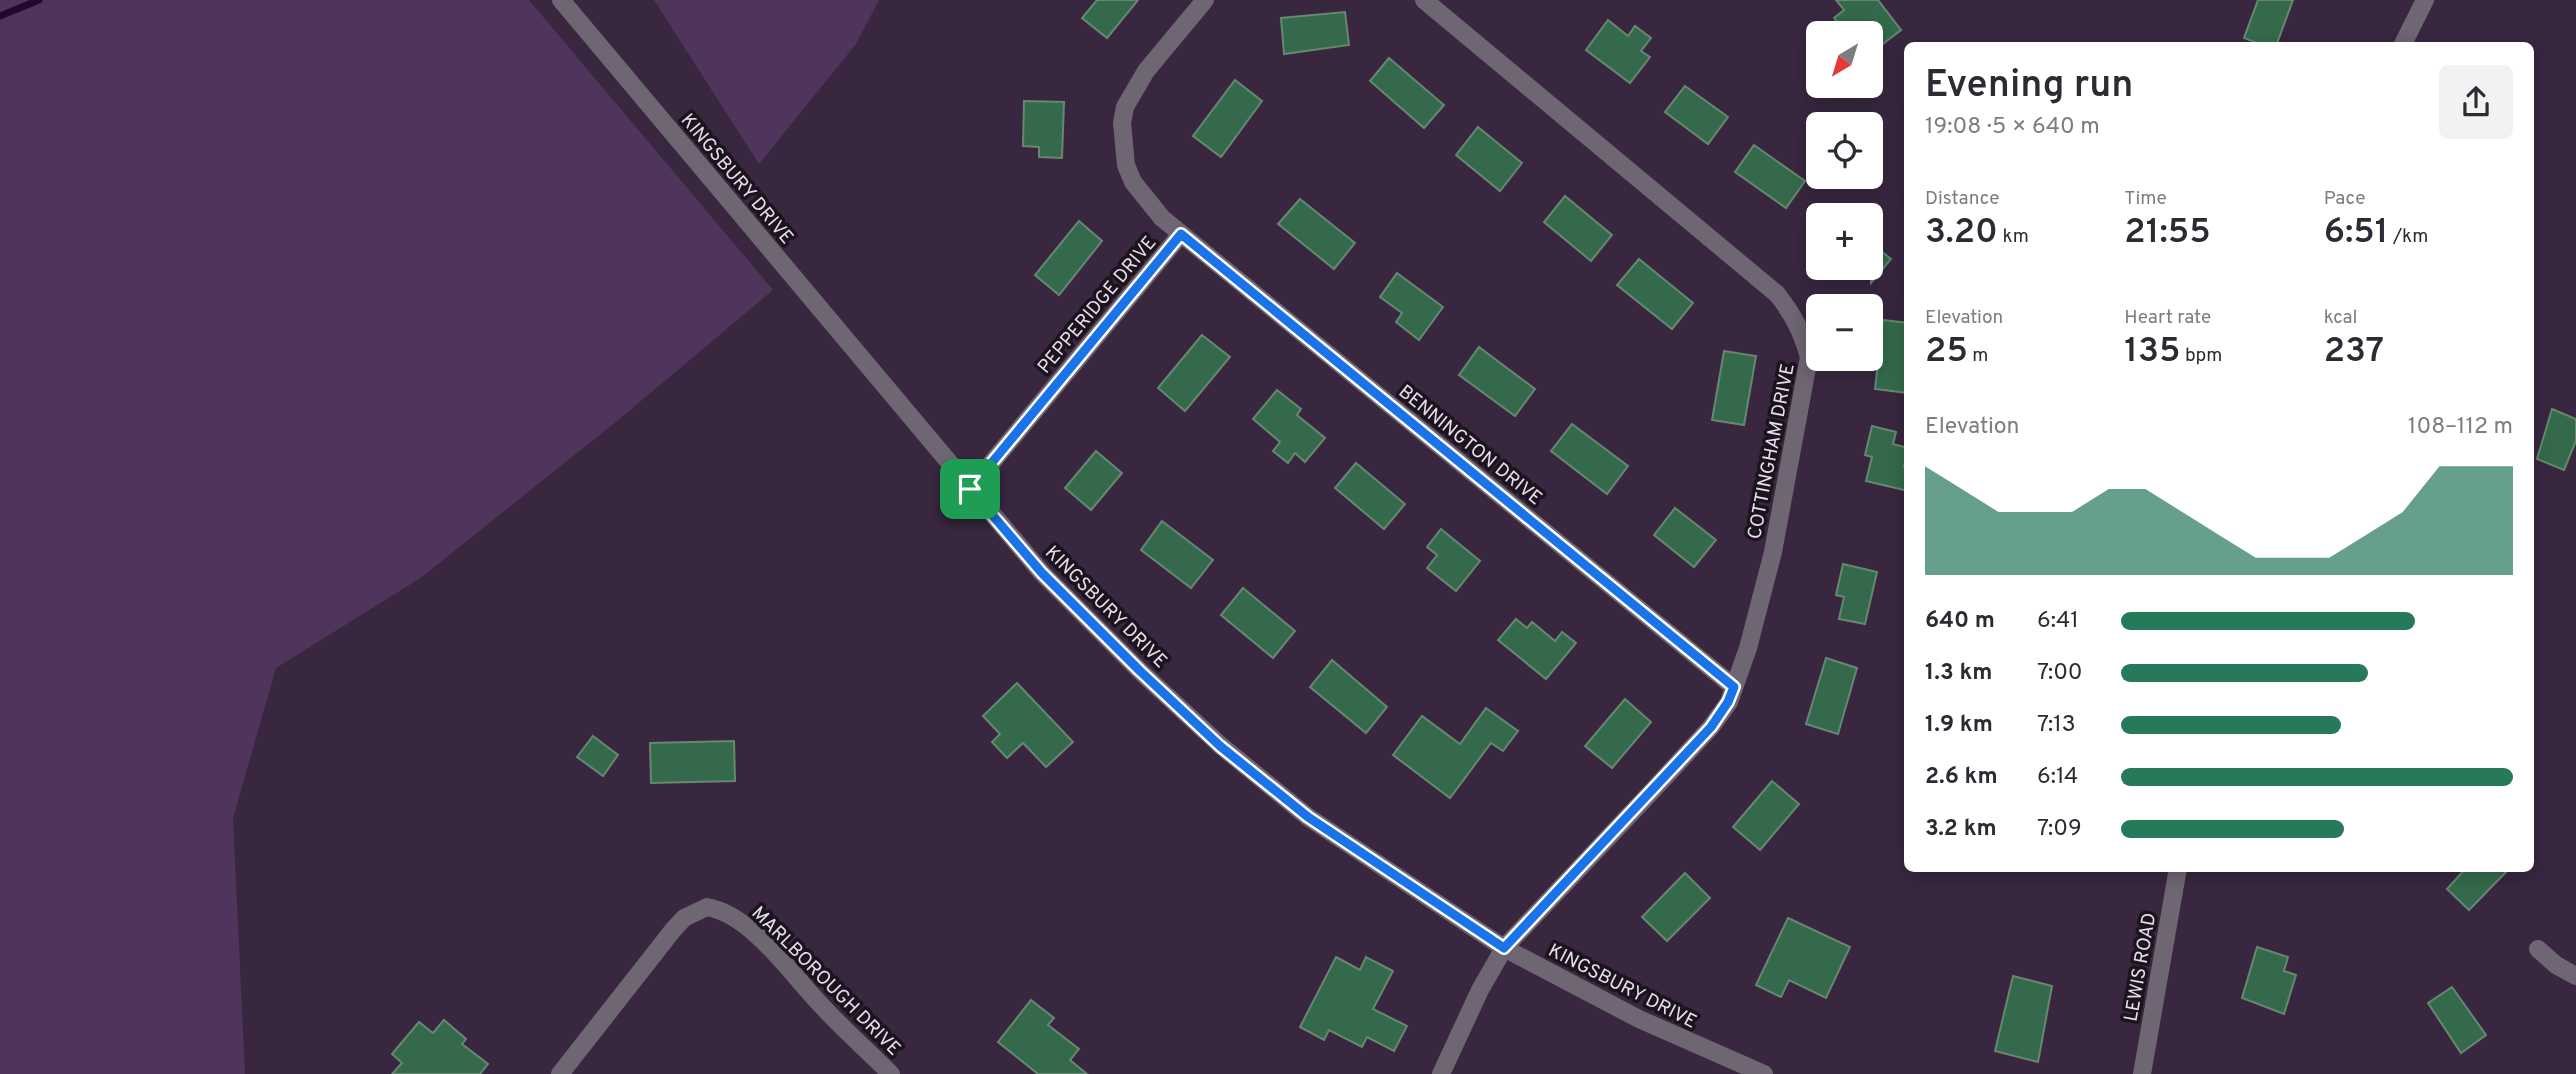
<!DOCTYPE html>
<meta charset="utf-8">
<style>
:root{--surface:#fff;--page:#f2f2f3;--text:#2b2b33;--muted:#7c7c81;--accent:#267959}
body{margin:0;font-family:Overpass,sans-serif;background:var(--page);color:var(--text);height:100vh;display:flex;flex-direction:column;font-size:26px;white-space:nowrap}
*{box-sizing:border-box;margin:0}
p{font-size:23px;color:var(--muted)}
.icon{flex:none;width:38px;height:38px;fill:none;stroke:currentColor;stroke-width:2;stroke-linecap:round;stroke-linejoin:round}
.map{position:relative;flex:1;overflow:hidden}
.panel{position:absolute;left:1904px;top:42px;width:630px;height:830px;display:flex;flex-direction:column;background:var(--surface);border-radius:10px;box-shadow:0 4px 18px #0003}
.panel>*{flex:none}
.needle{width:46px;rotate:218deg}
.controls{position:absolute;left:1806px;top:21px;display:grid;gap:14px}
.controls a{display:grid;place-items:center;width:77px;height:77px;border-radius:10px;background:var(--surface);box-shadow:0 4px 18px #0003;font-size:35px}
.pin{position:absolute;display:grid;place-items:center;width:60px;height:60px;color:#fff;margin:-30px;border-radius:14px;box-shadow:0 4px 10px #0006}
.round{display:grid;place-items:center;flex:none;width:74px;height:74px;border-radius:10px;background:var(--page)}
.head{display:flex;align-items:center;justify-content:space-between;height:119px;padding:0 21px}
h1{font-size:38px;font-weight:600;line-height:52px}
.metrics{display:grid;grid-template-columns:repeat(3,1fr);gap:10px;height:119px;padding:7px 21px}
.metrics div{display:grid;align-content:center}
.metrics b{font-size:35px;font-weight:600}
.metrics small{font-size:19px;font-weight:400}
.metrics p{font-size:19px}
.chart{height:196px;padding:14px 21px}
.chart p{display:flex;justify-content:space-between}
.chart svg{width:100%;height:126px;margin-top:7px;fill:var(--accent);opacity:.7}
ul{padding:0 21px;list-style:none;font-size:23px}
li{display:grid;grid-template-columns:112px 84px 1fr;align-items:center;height:52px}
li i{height:18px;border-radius:9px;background:var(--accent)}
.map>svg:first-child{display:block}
.green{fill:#4f355b}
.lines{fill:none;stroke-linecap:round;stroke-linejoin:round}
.stream{stroke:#23072e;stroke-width:7}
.building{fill:#346a4b;stroke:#678772;stroke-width:2}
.minor{stroke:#6e6673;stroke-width:18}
.route-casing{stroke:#fff;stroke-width:14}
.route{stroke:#1a73e8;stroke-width:9}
.labels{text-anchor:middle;stroke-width:7;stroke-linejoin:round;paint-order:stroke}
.street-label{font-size:19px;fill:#e8deed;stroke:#1b141e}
</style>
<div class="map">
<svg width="2576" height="1074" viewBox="0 0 2576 1074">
<rect width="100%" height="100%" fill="#38273f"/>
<g class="green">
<polygon points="0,0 529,0 773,290 616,422 419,579 276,668 233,818 245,1074 0,1074"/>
<polygon points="654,0 879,0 856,44 759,164"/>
</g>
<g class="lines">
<polyline class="stream" points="0,16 39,0"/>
</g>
<g class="building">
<polygon points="1097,0 1138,0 1107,38 1082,18"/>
<polygon points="1836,0 1878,0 1901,30 1871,53 1871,33 1846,33 1834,18 1844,10"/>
<polygon points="2258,0 2293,0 2276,46 2265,46 2244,38"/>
<polygon points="1345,12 1349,45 1284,54 1281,18"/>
<polygon points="1608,20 1628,36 1635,26 1651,38 1641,51 1650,57 1630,83 1586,50"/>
<polygon points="1389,58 1444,105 1424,128 1370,81"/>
<polygon points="1235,80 1262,101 1221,157 1193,136"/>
<polygon points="1685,86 1728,117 1708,144 1665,112"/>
<polygon points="1024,101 1064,102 1062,158 1039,157 1039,147 1023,146"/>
<polygon points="1478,127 1522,163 1500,191 1456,155"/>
<polygon points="1754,145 1805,181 1786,208 1735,172"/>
<polygon points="1565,196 1612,235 1591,261 1544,222"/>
<polygon points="1300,199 1355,243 1334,269 1278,224"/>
<polygon points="1079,221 1102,241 1059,295 1035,275"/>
<polygon points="1871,243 1891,259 1871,283"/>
<polygon points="1639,259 1693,303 1672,329 1617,285"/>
<polygon points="1397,273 1443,307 1419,340 1396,322 1402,313 1380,297"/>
<polygon points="1883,320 1908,323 1908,393 1875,389"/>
<polygon points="1202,335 1230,357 1185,411 1158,388"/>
<polygon points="1479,347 1535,389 1515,416 1459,375"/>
<polygon points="1724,351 1756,356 1744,425 1712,420"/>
<polygon points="1277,390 1301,409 1297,415 1325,438 1305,462 1295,453 1288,463 1273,451 1280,442 1253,419"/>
<polygon points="2552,409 2576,419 2576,441 2564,470 2537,459"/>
<polygon points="1572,424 1628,466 1607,494 1551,451"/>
<polygon points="1872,426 1896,432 1893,444 1908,448 1904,467 1908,468 1908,491 1866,481 1872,457 1865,455"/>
<polygon points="1096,451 1122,473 1091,510 1065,488"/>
<polygon points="1356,463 1405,504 1384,529 1335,488"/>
<polygon points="1675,508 1716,540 1694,567 1654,535"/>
<polygon points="1162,521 1213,560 1191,588 1141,550"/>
<polygon points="1441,529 1480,561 1456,591 1427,568 1437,555 1427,547"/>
<polygon points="1843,564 1877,572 1865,624 1839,619 1844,597 1836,595"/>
<polygon points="1243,588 1295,631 1273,658 1221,615"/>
<polygon points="1516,619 1527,628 1532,622 1555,641 1562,632 1576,643 1546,679 1498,640"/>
<polygon points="1826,658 1857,668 1838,734 1806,724"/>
<polygon points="1332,660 1387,707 1366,733 1310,687"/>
<polygon points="1017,683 1073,742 1046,767 1023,743 1007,758 992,742 1000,734 983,716"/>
<polygon points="1625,699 1651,722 1612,768 1585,746"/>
<polygon points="1486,708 1518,731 1503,751 1491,743 1450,798 1393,755 1422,716 1460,744"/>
<polygon points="593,736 618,755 603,776 577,757"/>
<polygon points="734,741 735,781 651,783 650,743"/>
<polygon points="1772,781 1799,804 1760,850 1733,827"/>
<polygon points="2466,868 2510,868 2469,910 2447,889"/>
<polygon points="1685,873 1710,898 1667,941 1642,917"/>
<polygon points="1788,918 1850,947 1826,998 1789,980 1781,997 1756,985"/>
<polygon points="2257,947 2288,957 2284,971 2296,975 2284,1014 2242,998"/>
<polygon points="1336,957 1360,970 1366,957 1393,971 1373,1009 1407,1026 1394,1051 1367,1037 1362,1047 1329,1030 1324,1040 1300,1027"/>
<polygon points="2013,976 2052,986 2038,1062 1995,1051"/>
<polygon points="2452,987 2486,1035 2461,1053 2428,1003"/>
<polygon points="1031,1000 1054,1018 1048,1025 1079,1049 1070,1060 1087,1074 1038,1074 998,1042"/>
<polygon points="444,1020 466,1039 462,1044 488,1064 480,1074 392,1074 402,1063 392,1054 419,1022 433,1033"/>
</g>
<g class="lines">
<g class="minor">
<polyline points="561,0 1042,573 1140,671 1220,745 1308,817 1504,948 1639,1019 1764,1074"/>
<polyline points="1205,0 1146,71 1125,107 1122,123 1126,165 1133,182 1162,218 1734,687"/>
<path d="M1424 0 1777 294C1793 314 1802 332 1809 357L1773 552 1748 648 1729 702 1711 727 1654 789 1504 948 1480 990 1441 1074"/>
<polyline points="2402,46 2425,0"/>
<polyline points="970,489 1181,234"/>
<polyline points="2538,949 2556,965 2576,976"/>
<path d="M560 1074 673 930 684 918 707 907C752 915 790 973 821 1005 843 1029 868 1051 891 1074"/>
<polyline points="2142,1074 2178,868"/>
</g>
</g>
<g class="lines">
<g class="route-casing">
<polygon id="route" points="1181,234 1734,687 1728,702 1711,727 1504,948 1308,817 1220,746 1140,671 1042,573 970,489"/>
</g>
<use href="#route" class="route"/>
</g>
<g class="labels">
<g class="street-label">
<text transform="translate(738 178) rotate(50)" y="7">KINGSBURY DRIVE</text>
<text transform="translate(1096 304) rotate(-50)" y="7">PEPPERIDGE DRIVE</text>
<text transform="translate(1471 444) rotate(39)" y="7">BENNINGTON DRIVE</text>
<text transform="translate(1770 451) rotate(-79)" y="7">COTTINGHAM DRIVE</text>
<text transform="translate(1107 606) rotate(45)" y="7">KINGSBURY DRIVE</text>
<text transform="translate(2139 967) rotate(-80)" y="7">LEWIS ROAD</text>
<text transform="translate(827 980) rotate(45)" y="7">MARLBOROUGH DRIVE</text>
<text transform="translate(1623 985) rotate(27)" y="7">KINGSBURY DRIVE</text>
</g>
</g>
</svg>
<div class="controls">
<a><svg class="needle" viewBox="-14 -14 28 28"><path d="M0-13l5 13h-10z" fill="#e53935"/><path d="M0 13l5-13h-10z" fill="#7c7c81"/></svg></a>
<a><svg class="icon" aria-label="locate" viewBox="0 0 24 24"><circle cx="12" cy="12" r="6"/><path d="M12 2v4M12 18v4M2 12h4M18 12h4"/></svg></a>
<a>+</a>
<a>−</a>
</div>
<div class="pin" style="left:970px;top:489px;background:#1e9e55"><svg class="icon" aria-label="arrive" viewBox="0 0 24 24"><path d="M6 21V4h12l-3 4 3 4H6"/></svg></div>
<section class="panel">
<div class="head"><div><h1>Evening run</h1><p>19:08 · 5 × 640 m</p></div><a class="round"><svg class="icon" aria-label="share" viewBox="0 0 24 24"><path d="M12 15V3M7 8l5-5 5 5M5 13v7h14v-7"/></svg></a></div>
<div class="metrics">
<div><p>Distance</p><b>3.20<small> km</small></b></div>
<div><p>Time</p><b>21:55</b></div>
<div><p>Pace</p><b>6:51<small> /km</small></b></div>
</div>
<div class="metrics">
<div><p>Elevation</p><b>25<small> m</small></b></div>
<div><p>Heart rate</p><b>135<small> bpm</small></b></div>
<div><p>kcal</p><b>237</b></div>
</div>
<div class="chart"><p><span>Elevation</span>108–112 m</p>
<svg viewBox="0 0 160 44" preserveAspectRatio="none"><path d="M0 44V6L10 14L20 22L30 22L40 22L50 14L60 14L70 22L80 30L90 38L100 38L110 38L120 30L130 22L140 6L150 6L160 6V44z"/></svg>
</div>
<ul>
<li><b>640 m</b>6:41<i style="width:75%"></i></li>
<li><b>1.3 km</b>7:00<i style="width:63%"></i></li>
<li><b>1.9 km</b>7:13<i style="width:56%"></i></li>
<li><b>2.6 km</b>6:14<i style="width:100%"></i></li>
<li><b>3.2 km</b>7:09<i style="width:57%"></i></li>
</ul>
</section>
</div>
